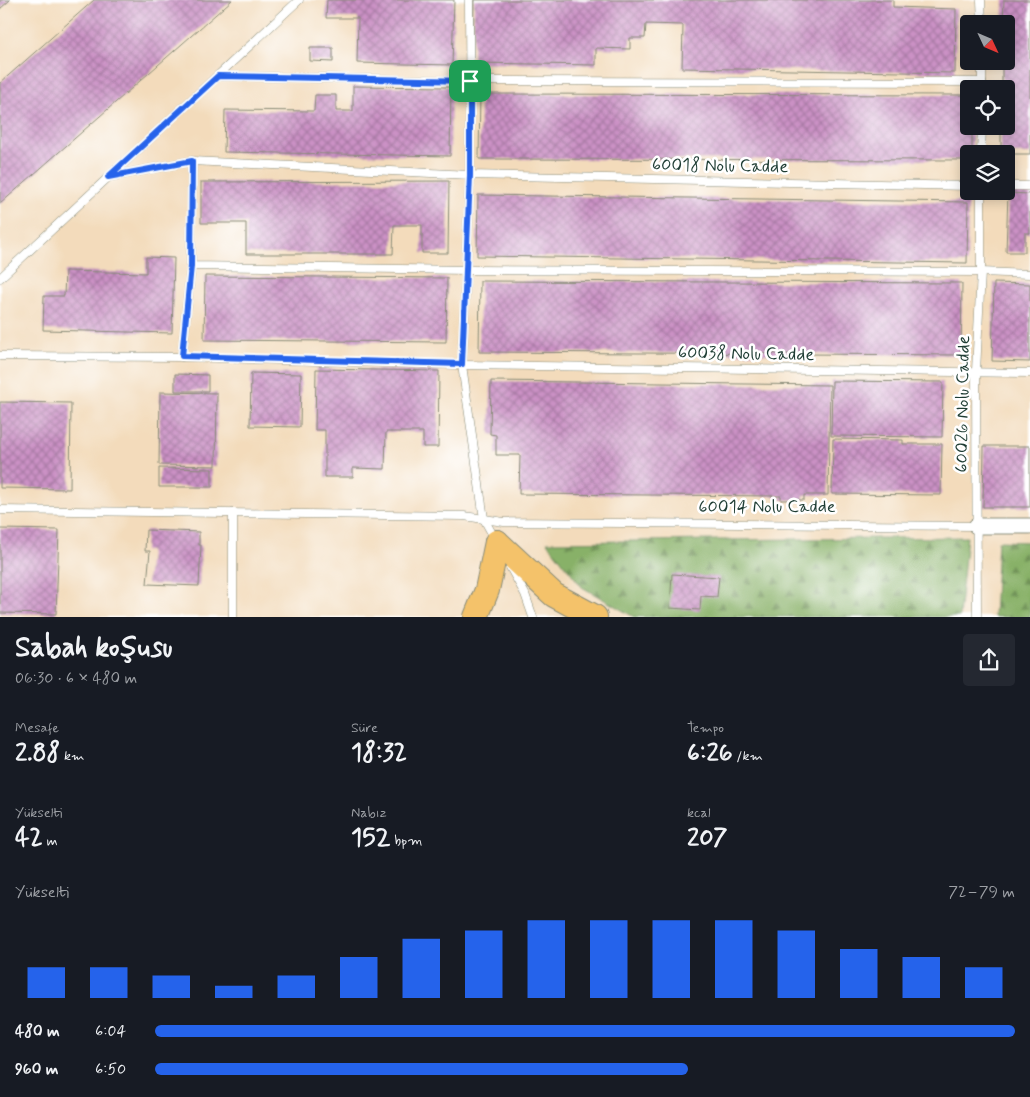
<!DOCTYPE html>
<html lang="tr">
<meta charset="utf-8">
<style>
:root{--surface:#171b24;--page:#242831;--text:#f1f3f6;--muted:#9ea1a6;--accent:#2563eb}
body{margin:0;font-family:Mynerve,sans-serif;background:var(--page);color:var(--text);height:100vh;display:flex;flex-direction:column;font-size:19px;white-space:nowrap}
*{box-sizing:border-box;margin:0}
p{font-size:16px;color:var(--muted)}
.icon{flex:none;width:28px;height:28px;fill:none;stroke:currentColor;stroke-width:2;stroke-linecap:round;stroke-linejoin:round}
.map{position:relative;height:617px;overflow:hidden}
.sheet{display:flex;flex-direction:column;background:var(--surface);flex:1}
.sheet>*{flex:none}
.needle{width:32px;rotate:134deg}
.fabs{position:absolute;left:960px;top:15px;display:grid;gap:10px}
.fabs a{display:grid;place-items:center;width:55px;height:55px;border-radius:5px;background:var(--surface);box-shadow:0 2px 12px #0003;font-size:25px}
.pin{position:absolute;display:grid;place-items:center;width:42px;height:42px;color:#fff;margin:-21px;border-radius:10px;box-shadow:0 2px 8px #0006}
.round{display:grid;place-items:center;flex:none;width:52px;height:52px;border-radius:5px;background:var(--page)}
.head{display:flex;align-items:center;justify-content:space-between;height:85px;padding:0 15px}
h1{font-size:28px;font-weight:700;line-height:38px}
.metrics{display:grid;grid-template-columns:repeat(3,1fr);gap:8px;height:85px;padding:5px 15px}
.metrics div{display:grid;align-content:center}
.metrics b{font-size:25px;font-weight:700}
.metrics small{font-size:14px;font-weight:400}
.metrics p{font-size:14px}
.chart{height:140px;padding:10px 15px}
.chart p{display:flex;justify-content:space-between}
.chart svg{width:100%;height:90px;margin-top:5px;stroke:var(--accent);stroke-width:6}
ul{padding:0 15px;list-style:none;font-size:16px}
li{display:grid;grid-template-columns:80px 60px 1fr;align-items:center;height:38px}
li i{height:12px;border-radius:6px;background:var(--accent)}
.map>svg:first-child{display:block}
.forest{fill:url(#forest-firs);stroke:#54774e}
.building{fill:url(#building-cross-hatch)}
.lines{fill:none;stroke-linecap:round;stroke-linejoin:round}
.service-casing{stroke:#898c78;stroke-width:9}
.minor-casing{stroke:#898c78;stroke-width:17}
.primary-casing{stroke:#898c78;stroke-width:26}
.service{stroke:#fff;stroke-width:8}
.minor{stroke:#fff;stroke-width:15}
.primary{stroke:#f4c26a;stroke-width:24}
.route-casing{stroke:#fff;stroke-width:10}
.route{stroke:#2563eb;stroke-width:6}
.labels{text-anchor:middle;stroke-width:5;stroke-linejoin:round;paint-order:stroke}
.street-label{font-size:18px;fill:#1f3d34;stroke:#fff}
</style>
<div class="map">
<svg width="1030" height="617" viewBox="0 0 1030 617">
<defs>
<pattern id="forest-firs" width="22" height="20" patternUnits="userSpaceOnUse" patternTransform="scale(1.25)"><rect width="22" height="20" fill="#88b168"/><path d="M5 1l3.5 6h-7zM16 11l3.5 6h-7z" fill="#6f9156"/></pattern>
<pattern id="building-cross-hatch" width="8" height="8" patternUnits="userSpaceOnUse" patternTransform="scale(1.25)"><rect width="8" height="8" fill="#cb91c5"/><path d="M0 0l8 8M0 8l8-8" fill="none" stroke="#a478a1"/></pattern>
</defs>
<rect width="100%" height="100%" fill="#fff"/>
<filter id="ink" filterUnits="userSpaceOnUse"><feTurbulence type="fractalNoise" baseFrequency=".02" numOctaves="2"/><feDisplacementMap in="SourceGraphic" scale="10" xChannelSelector="R" yChannelSelector="G"/><feConvolveMatrix kernelMatrix="1 2 1 2 8 2 1 2 1" color-interpolation-filters="sRGB"/></filter>
<filter id="wash" filterUnits="userSpaceOnUse"><feTurbulence type="fractalNoise" baseFrequency=".0096" numOctaves="4" result="noise"/><feDisplacementMap in="SourceGraphic" scale="20" xChannelSelector="R" yChannelSelector="G"/><feGaussianBlur stdDeviation="1.12" result="paint"/><feColorMatrix in="noise" values="0 0 0 0 0 0 0 0 0 0 0 0 0 0 0 0 0 1.4 0 .05"/><feComposite in="paint" operator="in"/></filter>
<g filter="url(#wash)">
<rect width="100%" height="100%" fill="#f3dbbb"/>
<g class="forest">
<polygon points="967,537 959,617 634,617 582,587 547,542"/>
<polygon points="998,541 1030,542 1030,617 994,617"/>
</g>
<g id="blocks">
<g class="building">
<polygon points="0,0 10,0 0,9"/>
<polygon points="94,0 232,0 0,204 0,83"/>
<polygon points="327,0 454,0 452,65 357,63 358,18 326,18"/>
<polygon points="474,0 893,0 893,7 956,9 955,73 682,68 683,25 646,24 645,38 630,38 630,49 596,48 596,65 473,63"/>
<polygon points="1004,0 1030,0 1030,154 1001,154 1001,126 1006,126 1006,89 1002,89 1002,61 1006,61 1006,24 1003,24"/>
<polygon points="310,48 333,48 333,62 310,61"/>
<polygon points="353,86 451,87 450,156 224,152 225,110 314,111 315,95 336,95 336,111 353,111"/>
<polygon points="480,94 969,95 969,126 972,126 972,154 969,154 969,160 479,159"/>
<polygon points="449,181 448,253 422,253 422,225 394,225 393,254 246,254 246,223 201,223 201,182"/>
<polygon points="1008,193 1030,194 1030,233 1025,233 1025,252 1006,252"/>
<polygon points="478,195 968,202 967,263 477,256"/>
<polygon points="146,257 174,258 172,333 43,330 44,296 64,296 65,271 146,273"/>
<polygon points="205,276 447,278 446,342 204,340"/>
<polygon points="480,281 962,283 961,355 479,352"/>
<polygon points="994,283 1030,284 1030,362 992,361"/>
<polygon points="316,369 439,371 438,447 423,447 423,432 386,432 385,469 353,468 353,477 325,477 325,430 315,430"/>
<polygon points="251,373 301,374 300,427 250,426"/>
<polygon points="175,374 208,375 208,391 175,391"/>
<polygon points="491,381 830,385 828,495 804,495 804,500 781,500 781,496 519,494 520,455 496,455 496,435 490,434"/>
<polygon points="832,381 943,382 942,437 831,436"/>
<polygon points="160,392 217,393 216,466 159,465"/>
<polygon points="0,402 71,403 70,489 0,488"/>
<polygon points="833,439 903,440 903,444 942,444 941,495 832,494"/>
<polygon points="984,446 1030,446 1030,507 983,507"/>
<polygon points="159,468 212,469 212,487 159,487"/>
<polygon points="0,529 59,530 56,614 0,613"/>
<polygon points="146,530 199,532 199,545 201,545 199,586 147,584 150,551 145,551"/>
<polygon points="672,574 719,577 717,597 701,596 700,610 670,608"/>
</g>
</g>
</g>
<g filter="url(#ink)">
<use href="#blocks" fill-opacity="0" stroke="#898c78" stroke-width="1"/>
<g class="lines">
<g class="service-casing">
<g id="service">
<polyline points="469,0 470,175 462,365 484,519 495,539"/>
<polyline points="981,0 982,24"/>
<polyline points="982,61 982,89"/>
<polyline points="218,76 470,81 982,82"/>
<polyline points="981,154 982,126"/>
<polyline points="108,177 192,161"/>
<polyline points="969,186 470,175 192,161 191,266 467,270 981,272 1030,274"/>
<polyline points="1006,186 1030,186"/>
<polyline points="191,266 182,357 462,365 1030,373"/>
<polyline points="0,278 299,0"/>
<polyline points="0,356 182,357"/>
<polyline points="0,510 464,516 504,522 976,526"/>
<polyline points="510,567 525,594 533,617"/>
<polyline points="233,617 233,513"/>
<polyline points="977,617 976,371 981,272 981,191"/>
</g>
</g>
<g class="minor-casing">
<polyline id="minor" points="976,526 1030,526"/>
</g>
<g class="primary-casing">
<g id="primary">
<polyline points="497,542 554,595 595,617"/>
<polyline points="476,617 487,590 497,542"/>
</g>
</g>
<use href="#service" class="service"/>
<use href="#minor" class="minor"/>
<use href="#primary" class="primary"/>
</g>
</g>
<g class="lines" filter="url(#ink)">
<g class="route-casing">
<polygon id="route" points="218,76 470,81 470,175 462,364 182,356 191,266 192,161 108,177"/>
</g>
<use href="#route" class="route"/>
</g>
<g class="labels">
<g class="street-label">
<text transform="translate(720 165) rotate(1)" y="6">60018 Nolu Cadde</text>
<text transform="translate(746 353) rotate(1)" y="6">60038 Nolu Cadde</text>
<text transform="translate(962 404) rotate(-89)" y="6">60026 Nolu Cadde</text>
<text x="767" y="512">60014 Nolu Cadde</text>
</g>
</g>
</svg>
<div class="fabs">
<a><svg class="needle" viewBox="-14 -14 28 28"><path d="M0-13l5 13h-10z" fill="#e53935"/><path d="M0 13l5-13h-10z" fill="#9ea1a6"/></svg></a>
<a><svg class="icon" aria-label="locate" viewBox="0 0 24 24"><circle cx="12" cy="12" r="6"/><path d="M12 2v4M12 18v4M2 12h4M18 12h4"/></svg></a>
<a><svg class="icon" aria-label="layers" viewBox="0 0 24 24"><path d="M12 4l9 5-9 5-9-5zM3 14l9 5 9-5"/></svg></a>
</div>
<div class="pin" style="left:470px;top:81px;background:#1e9e55"><svg class="icon" aria-label="arrive" viewBox="0 0 24 24"><path d="M6 21V4h12l-3 4 3 4H6"/></svg></div>
</div>
<section class="sheet">
<div class="head"><div><h1>Sabah koşusu</h1><p>06:30 · 6 × 480 m</p></div><a class="round"><svg class="icon" aria-label="share" viewBox="0 0 24 24"><path d="M12 15V3M7 8l5-5 5 5M5 13v7h14v-7"/></svg></a></div>
<div class="metrics">
<div><p>Mesafe</p><b>2.88<small> km</small></b></div>
<div><p>Süre</p><b>18:32</b></div>
<div><p>Tempo</p><b>6:26<small> /km</small></b></div>
</div>
<div class="metrics">
<div><p>Yükselti</p><b>42<small> m</small></b></div>
<div><p>Nabız</p><b>152<small> bpm</small></b></div>
<div><p>kcal</p><b>207</b></div>
</div>
<div class="chart"><p><span>Yükselti</span>72–79 m</p>
<svg viewBox="0 0 160 44" preserveAspectRatio="none"><path d="M5 44V29M15 44V29M25 44V33M35 44V38M45 44V33M55 44V24M65 44V15M75 44V11M85 44V6M95 44V6M105 44V6M115 44V6M125 44V11M135 44V20M145 44V24M155 44V29"/></svg>
</div>
<ul>
<li><b>480 m</b>6:04<i style="width:100%"></i></li>
<li><b>960 m</b>6:50<i style="width:62%"></i></li>
</ul>
</section>
